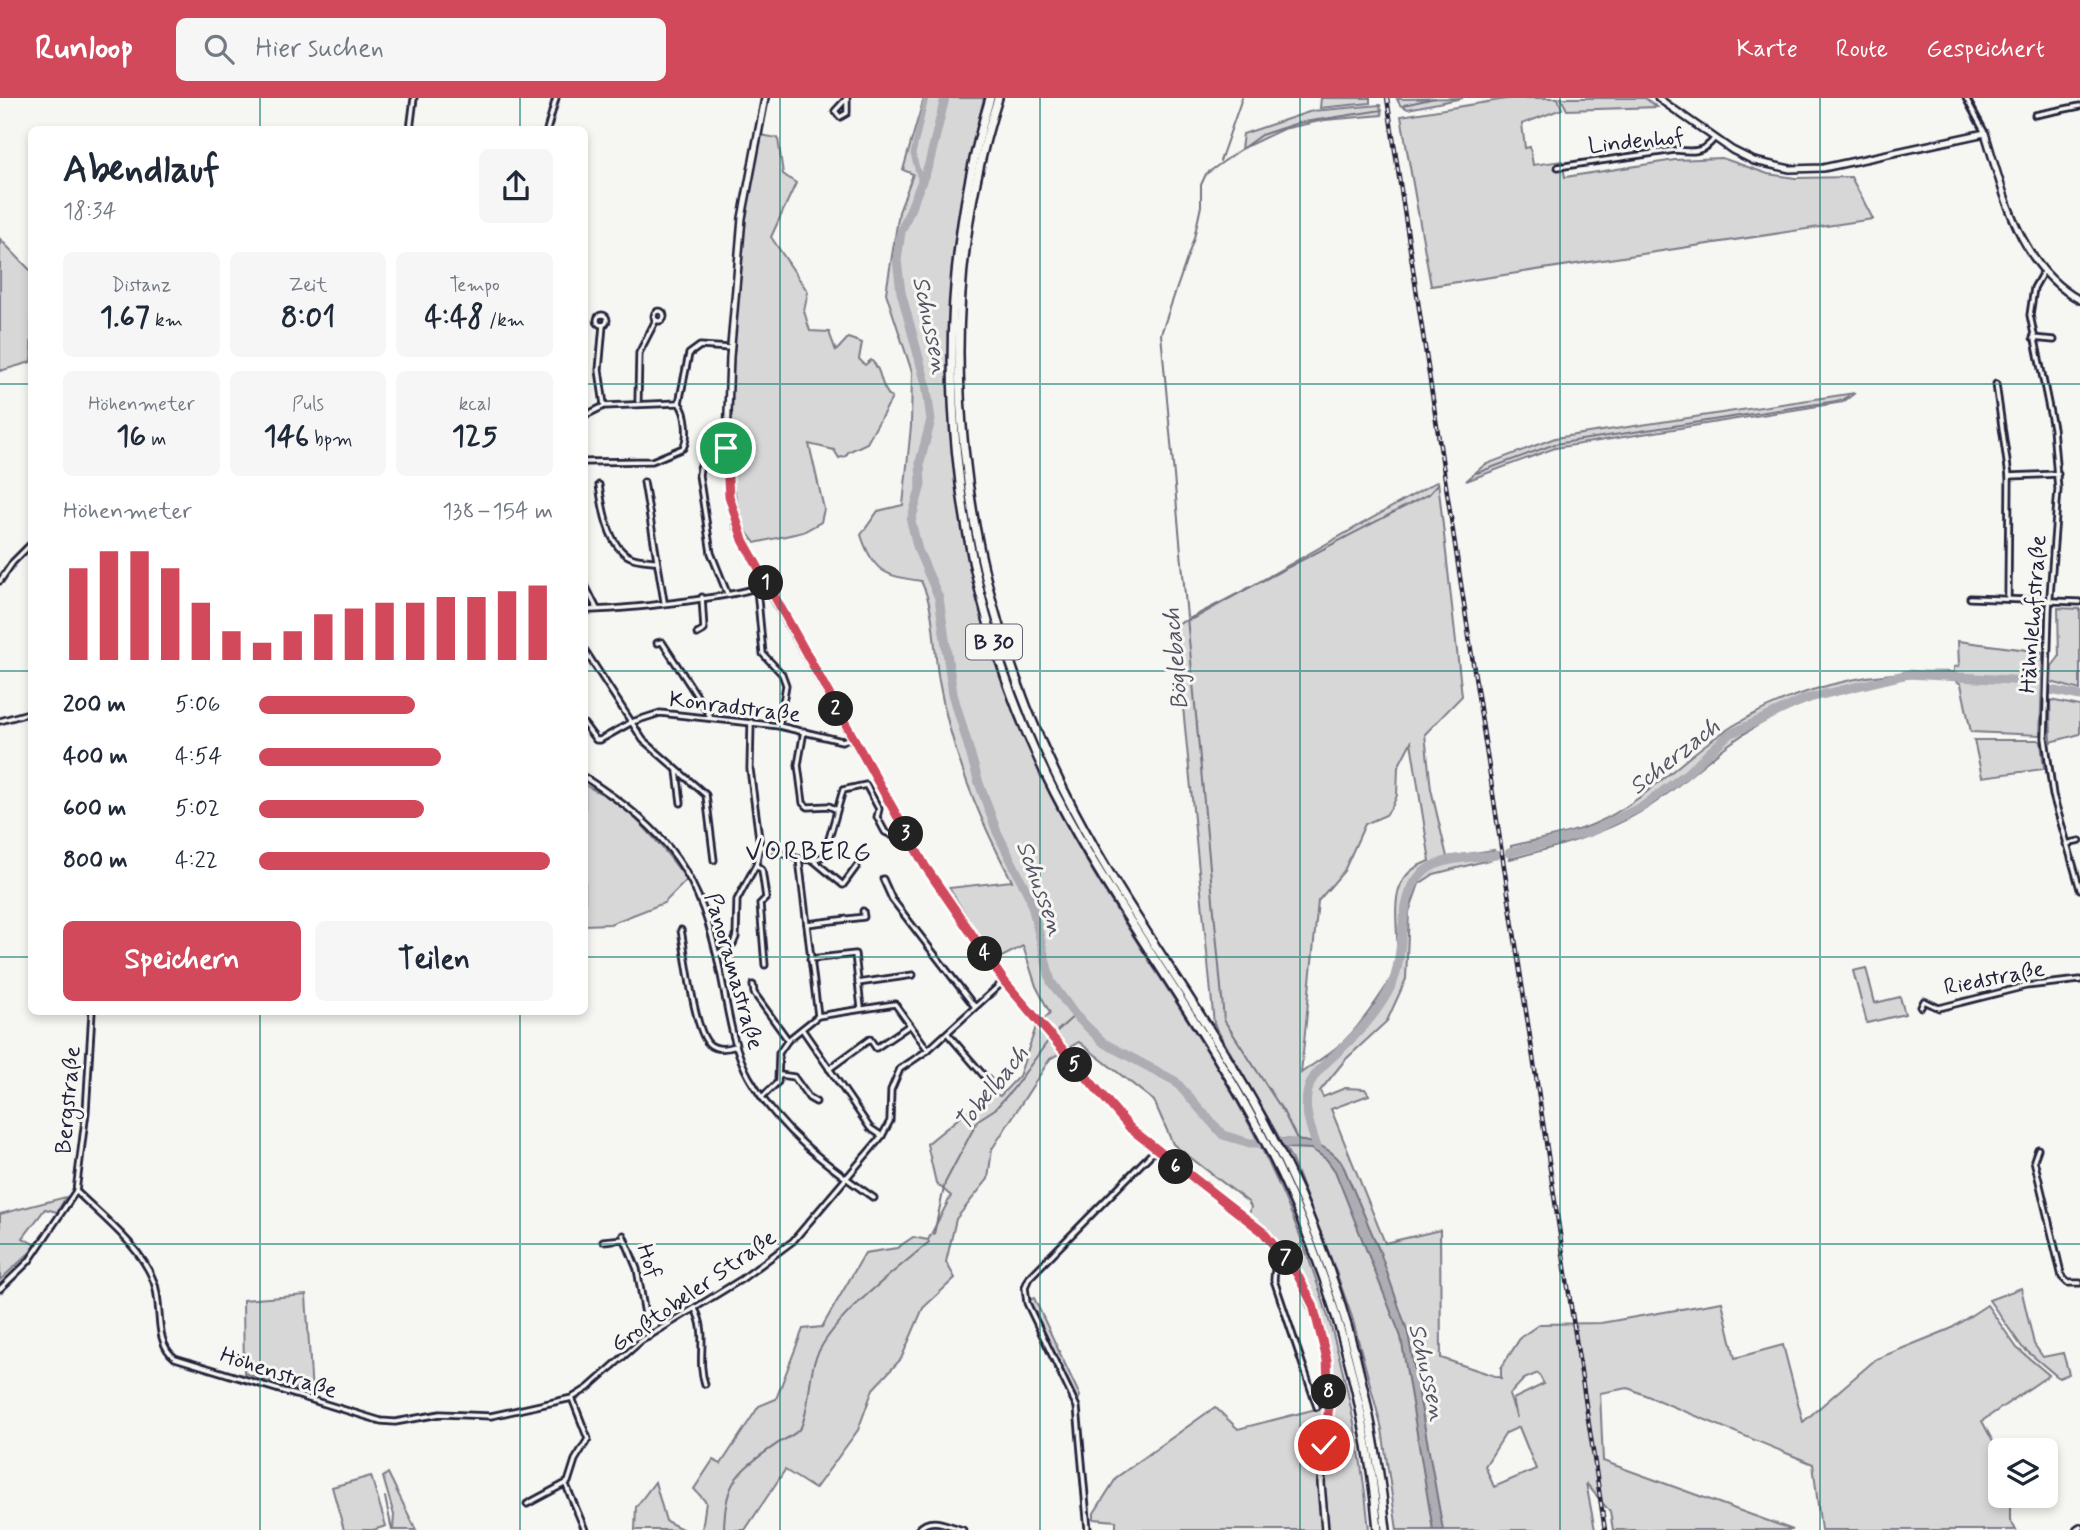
<!DOCTYPE html>
<html lang="de">
<meta charset="utf-8">
<style>
:root{--surface:#fff;--page:#f6f6f7;--text:#1f2937;--muted:#747a83;--accent:#d1495b}
body{margin:0;font-family:Mynerve,sans-serif;background:var(--page);color:var(--text);height:100vh;display:flex;flex-direction:column;font-size:26px;white-space:nowrap}
*{box-sizing:border-box;margin:0}
p{font-size:23px;color:var(--muted)}
.icon{flex:none;width:38px;height:38px;fill:none;stroke:currentColor;stroke-width:2;stroke-linecap:round;stroke-linejoin:round}
.map{position:relative;flex:1;overflow:hidden}
.side{position:absolute;left:28px;top:28px;width:560px;height:889px;display:flex;flex-direction:column;background:var(--surface);border-radius:10px;box-shadow:0 4px 10px #0003}
.side>*{flex:none}
.fabs{position:absolute;left:1988px;top:1340px;display:grid;gap:14px}
.fabs a{display:grid;place-items:center;width:70px;height:70px;border-radius:10px;background:var(--surface);box-shadow:0 4px 10px #0003;font-size:35px}
.pin{position:absolute;display:grid;place-items:center;width:60px;height:60px;color:#fff;margin:-30px;border:4px solid #fff;border-radius:50%;box-shadow:0 2px 7px #0007}
.km{position:absolute;width:35px;height:35px;margin:-18px;border-radius:50%;background:#222;color:#fff;font-size:19px;line-height:35px;text-align:center}
.round{display:grid;place-items:center;flex:none;width:74px;height:74px;border-radius:10px;background:var(--page)}
.overview{display:flex;align-items:center;justify-content:space-between;height:119px;padding:0 35px}
h1{font-size:38px;font-weight:700;line-height:52px}
.metrics{display:grid;grid-template-columns:repeat(3,1fr);gap:10px;height:119px;padding:7px 35px}
.metrics div{display:grid;align-content:center;border-radius:10px;background:var(--page);text-align:center}
.metrics b{font-size:30px;font-weight:700}
.metrics small{font-size:19px;font-weight:400}
.metrics p{font-size:19px}
.chart{height:196px;padding:14px 35px}
.chart p{display:flex;justify-content:space-between}
.chart svg{width:100%;height:126px;margin-top:7px;stroke:var(--accent);stroke-width:6}
.cta{display:flex;gap:14px;margin-top:auto;padding:14px 35px}
.cta a{flex:1;height:80px;border-radius:10px;background:var(--accent);color:#fff;font-size:28px;font-weight:700;line-height:80px;text-align:center}
.cta a+a{background:var(--page);color:var(--text)}
ul{padding:0 35px;list-style:none;font-size:23px}
li{display:grid;grid-template-columns:112px 84px 1fr;align-items:center;height:52px}
li i{height:18px;border-radius:9px;background:var(--accent)}
header{display:flex;align-items:center;gap:42px;box-sizing:border-box;height:98px;padding:0 35px;background:var(--accent);color:#fff}
header strong{font-size:33px}
nav{display:flex;gap:38px;margin-inline-start:auto;font-size:24px}
.search{width:490px;height:63px;background:var(--page);display:flex;align-items:center;gap:18px;box-sizing:border-box;padding:0 24px;border-radius:10px;color:var(--muted);font-size:26px}
.map>svg:first-child{display:block}
.green{fill:#d7d7d7;stroke:#7c7c89;stroke-width:2;fill-rule:evenodd}
.water{fill:#adadb3;stroke:#757583;stroke-width:2}
.lines{fill:none;stroke-linecap:round;stroke-linejoin:round}
.stream{stroke:#757583;stroke-width:2}
.canal{stroke:#adadb3;stroke-width:5}
.river{stroke:#adadb3;stroke-width:9}
.street-casing{stroke:#22223b;stroke-width:9}
.secondary-casing{stroke:#22223b;stroke-width:10}
.highway-casing{stroke:#22223b;stroke-width:12}
.street{stroke:#f6f6f2;stroke-width:3.5}
.secondary{stroke:#f6f6f2;stroke-width:5}
.highway{stroke:#f6f6f2;stroke-width:7}
.rail-casing{stroke:#22223b;stroke-width:4.5}
.rail{stroke:#f6f6f2;stroke-width:2;stroke-dasharray:5;stroke-linecap:butt}
.route-casing{stroke:#fff;stroke-width:14}
.route{stroke:#d1495b;stroke-width:9}
.grid{fill:none;stroke:#0f766e;stroke-width:2;stroke-opacity:0.55}
.labels{text-anchor:middle;stroke-width:6;stroke-linejoin:round;paint-order:stroke}
.shield{fill:#f6f6f2;stroke:#626272;stroke-width:2}
.shield-label{font-size:21px;font-weight:bold;fill:#22223b}
.street-label{font-size:23px;fill:#22223b;stroke:#f6f6f2}
.water-label{font-size:24px;font-style:italic;fill:#535365;stroke:#f6f6f2}
.quarter-label{font-size:26px;letter-spacing:2px;fill:#22223b;stroke:#f6f6f2}
</style>
<header>
<strong>Runloop</strong>
<div class="search"><svg class="icon" aria-label="search" viewBox="0 0 24 24"><circle cx="10" cy="10" r="6"/><path d="M15 15l6 6"/></svg>Hier suchen</div>
<nav><a>Karte</a><a>Route</a><a>Gespeichert</a></nav>
</header>
<div class="map">
<svg width="2080" height="1432" viewBox="0 0 2080 1432">
<rect width="100%" height="100%" fill="#f6f6f2"/>
<filter id="ink" filterUnits="userSpaceOnUse"><feTurbulence type="fractalNoise" baseFrequency=".0143" numOctaves="2"/><feDisplacementMap in="SourceGraphic" scale="14" xChannelSelector="R" yChannelSelector="G"/><feConvolveMatrix kernelMatrix="1 2 1 2 8 2 1 2 1" color-interpolation-filters="sRGB"/></filter>
<g filter="url(#ink)">
<g class="green">
<path d="M924 0H984C923 239 939 472 1049 694 1098 793 1165 882 1221 976 1305 1117 1354 1269 1369 1432H1116V1423L1094 1421V1415L1117 1379 1215 1309 1238 1331 1328 1308C1330 1257 1317 1202 1286 1160 1276 1146 1260 1134 1248 1121L1251 1109 1248 1104 1173 1046 1154 1003 1079 944 1050 961 992 1051 988 1081 956 1121 946 1164 955 1180 923 1210 901 1261 873 1291 858 1332 815 1391 785 1372 745 1432H702L706 1404 694 1391 713 1362 721 1366 759 1308 776 1301 803 1231 822 1229 865 1155 897 1150 913 1139 928 1142 951 1098 936 1085 927 1046 991 994 1000 998 1019 978 1036 929 1050 915 1036 888 1023 848 994 863 949 790 1012 783C979 721 951 652 939 583 933 550 936 513 921 483 885 478 873 474 861 437L878 413 903 407 911 328 912 274 886 195 899 114 913 76 903 72Z"/>
<polygon points="1321,0 1370,0 1370,5 1320,10"/>
<polygon points="1463,0 1408,11 1400,7 1397,1"/>
<polygon points="1512,0 1558,0 1562,11 1522,26 1525,50 1530,49 1533,67 1562,63 1565,79 1675,62 1722,60 1768,76 1795,80 1851,79 1873,121 1431,188 1401,18"/>
<polygon points="1561,0 1645,0 1657,9 1567,12"/>
<polygon points="1380,7 1382,17 1325,22 1283,31 1241,51 1243,36 1312,13"/>
<path d="M760 37 778 40 783 76 796 85 771 139 808 194 804 213 810 233 829 234 836 253 848 240 862 245 859 261 865 267 871 262C883 272 879 290 892 300L867 345 848 354 846 358 839 360 834 352 809 346 824 411 821 424 803 434 755 445 733 416 726 350 742 120Z"/>
<polygon points="0,141 32,174 31,264 0,273"/>
<polygon points="1855,295 1843,304 1555,350 1466,383 1484,367 1555,340"/>
<path d="M1438 383 1462 598 1425 636 1431 691 1447 759 1494 752 1493 761 1434 776 1419 786 1409 814 1406 881 1387 923 1345 962 1320 993 1323 999 1345 990 1365 991 1369 997 1331 1011 1385 1145 1440 1132 1441 1260 1501 1280V1270L1521 1239 1540 1226 1601 1225 1722 1204 1735 1260 1783 1247 1803 1324 1876 1261 1950 1231 1987 1207 2017 1250 2049 1277 1982 1323 2000 1357V1398H2010V1422L2016 1432H1821L1813 1366 1628 1290 1600 1295 1603 1363 1793 1432H1613L1610 1414 1586 1385 1595 1432H1397L1382 1331 1352 1219 1334 1168 1291 1060 1214 926 1179 568 1173 546 1178 525 1195 520ZM1411 644 1430 763C1371 781 1412 845 1390 882 1382 896 1360 927 1348 939 1335 953 1316 964 1301 975L1318 803 1344 773 1365 726 1386 717 1393 707 1397 697 1398 669ZM1538 1275 1544 1286 1513 1301 1517 1320 1509 1297 1524 1281ZM1519 1329 1536 1371 1494 1389 1485 1368 1506 1335Z"/>
<polygon points="2058,510 2080,511 2080,592 2051,584 2052,568 2059,559"/>
<path d="M1958 543 2043 554 2040 637 1971 634 1961 586C1947 574 1918 578 1900 581 1840 590 1777 610 1728 647 1699 668 1675 693 1644 712 1602 737 1557 749 1510 761L1511 748C1538 741 1569 737 1594 726 1641 706 1675 667 1716 639 1787 590 1869 571 1954 574V569L1959 568Z"/>
<polygon points="2050,602 2080,608 2080,636 2051,644"/>
<polygon points="1974,642 2038,642 2041,644 2044,671 1982,679"/>
<path d="M585 687C594 693 605 696 614 703 644 725 665 752 687 782L664 805 610 826 585 827Z"/>
<polygon points="1866,870 1875,905 1900,899 1905,916 1867,925 1853,873"/>
<polygon points="66,1099 57,1114 45,1111 23,1140 37,1148 0,1182 0,1116"/>
<polygon points="2021,1190 2034,1246 2043,1259 2063,1255 2069,1276 2059,1280 2022,1249 1989,1202"/>
<polygon points="306,1197 312,1296 244,1275 243,1202"/>
<polygon points="1034,1200 1080,1298 1078,1303 1029,1202"/>
<polygon points="388,1375 416,1432 393,1432 394,1417 383,1379"/>
<polygon points="371,1378 386,1428 373,1432 344,1432 332,1389"/>
<polygon points="655,1384 666,1423 684,1432 635,1432 636,1409"/>
</g>
<path class="water" d="M1283 1041C1307 1042 1326 1045 1342 1065L1380 1154 1408 1235 1443 1432H1433L1401 1239 1335 1073 1327 1062 1312 1051 1287 1050Z"/>
<g class="lines">
<g class="stream">
<polyline points="1404,7 1435,0"/>
<polyline points="1220,63 1242,0"/>
<polyline points="1477,375 1555,346 1843,302 1848,298"/>
<polyline points="1187,522 1429,396 1438,386"/>
<polyline points="1056,934 1075,917"/>
<polyline points="1297,1041 1283,1013 1224,922 1161,236 1194,140 1201,108 1201,87 1206,76 1261,37 1298,25 1382,12"/>
<polyline points="934,1136 945,1085 978,1022 995,1011 1013,991 1048,943"/>
<polyline points="385,1399 392,1432"/>
<path d="M724 1432C725 1381 739 1372 780 1344 787 1340 797 1336 801 1329 810 1310 808 1283 815 1262 830 1220 896 1173 929 1144"/>
</g>
<polyline class="canal" points="921,84 913,56 926,0"/>
<g class="river">
<polyline points="945,0 929,66 901,134 897,162 901,194 926,286 931,322 920,364 921,387 911,423 918,452 939,500 953,596 979,685 997,734 1030,800 1051,884 1075,917 1104,945 1175,983 1223,1037 1250,1045 1294,1045"/>
<polyline points="2051,592 2080,598"/>
<polyline points="1509,755 1590,734 1643,708 1686,676 1728,637 1805,601 1908,576 2027,583"/>
<path d="M1317 1049C1310 1028 1300 1004 1312 982 1318 970 1331 961 1341 951 1362 932 1381 911 1393 884 1405 855 1398 807 1417 781 1433 758 1472 760 1496 757"/>
</g>
<g class="street-casing">
<g id="street">
<polyline points="847,0 835,13 840,19 847,15 847,0"/>
<polyline points="1966,0 1985,35"/>
<polyline points="2035,17 2080,8"/>
<polyline points="410,32 414,0"/>
<polyline points="547,32 556,0"/>
<path d="M1558 69 1675 52C1692 54 1703 55 1714 41"/>
<polyline points="2043,174 2034,190 2030,217 2053,330 2058,391 2049,511 2045,640 2053,697 2080,791"/>
<circle cx="659" cy="218" r="5"/>
<circle cx="602" cy="222" r="5"/>
<polyline points="603,227 599,272 604,307"/>
<polyline points="2033,240 2054,242"/>
<polyline points="1996,286 2009,378 2058,376"/>
<polyline points="638,303 639,255 656,222"/>
<polyline points="584,318 604,308 679,305"/>
<path d="M584 364 652 363 683 350C689 339 687 315 679 305L689 256 700 248 730 250"/>
<polyline points="700,370 705,357 713,356 714,362 700,370 699,377 711,455 727,495"/>
<polyline points="644,384 664,503"/>
<path d="M599 387C602 406 607 441 623 454 631 462 644 462 655 463"/>
<polyline points="0,483 13,464 32,445"/>
<polyline points="584,485 597,511"/>
<polyline points="757,491 763,556 782,576 786,587 779,628"/>
<polyline points="1970,500 2080,504"/>
<polyline points="2008,501 2009,378"/>
<path d="M584 512C618 512 739 500 766 486"/>
<polyline points="697,536 704,532 702,499"/>
<polyline points="657,545 662,544 710,618"/>
<polyline points="584,551 643,642 706,697 714,762"/>
<polyline points="0,623 32,614"/>
<polyline points="584,626 596,642 600,642 632,624 660,615 779,628 842,643 852,640"/>
<polyline points="804,633 798,667 803,705 808,709 829,708 835,711"/>
<polyline points="677,673 681,705"/>
<path d="M584 679C670 734 701 776 721 877 728 911 732 948 749 979 779 1032 825 1066 874 1100"/>
<polyline points="2066,746 2080,743"/>
<polyline points="760,748 799,761 818,918"/>
<polyline points="799,761 813,762 824,758 843,692 866,687 879,711 877,719 885,734 895,739 905,733"/>
<polyline points="813,762 843,787 857,768"/>
<polyline points="756,767 762,772 766,800 760,806 765,867"/>
<polyline points="883,781 892,801 975,909"/>
<polyline points="807,826 864,819 863,813"/>
<path d="M681 832C686 857 694 932 709 946 717 953 727 951 736 948"/>
<polyline points="717,856 733,846 736,839 737,802 756,767 760,748 750,671 751,624"/>
<polyline points="810,861 855,856 861,910"/>
<polyline points="858,885 913,877"/>
<polyline points="753,887 754,895 788,942"/>
<polyline points="1921,909 1924,903 1939,910 2026,888 2080,882"/>
<polyline points="802,931 870,1030 882,1038"/>
<polyline points="947,935 991,986"/>
<polyline points="829,971 870,941 876,950 910,927"/>
<polyline points="780,977 794,979 809,1000 816,1004"/>
<polyline points="762,999 778,984 779,955 788,942 818,918 895,906 928,952"/>
<polyline points="2038,1051 2034,1062 2062,1179 2068,1185 2080,1185"/>
<path d="M76 1093C102 1119 141 1148 154 1184 163 1207 153 1244 175 1260L381 1323 395 1324 440 1316 491 1318 572 1300 588 1290 641 1243 742 1181 793 1143 882 1038 890 1023 891 992 900 971 928 952 1004 883"/>
<polyline points="76,1093 86,1014 92,914"/>
<polyline points="623,1137 637,1171 649,1239"/>
<polyline points="603,1143 624,1141"/>
<polyline points="1284,1162 1275,1170 1274,1182 1317,1309"/>
<polyline points="0,1191 29,1163 76,1093"/>
<path d="M695 1211C709 1236 696 1260 705 1286"/>
<polyline points="566,1387 585,1432"/>
<polyline points="527,1406 568,1384 575,1362 588,1341 572,1300"/>
<path d="M918 1432C931 1417 947 1428 963 1432"/>
<polyline points="1088,1432 1077,1309 1027,1205 1025,1189 1029,1180 1155,1052"/>
</g>
</g>
<g class="secondary-casing">
<g id="secondary">
<polyline points="765,0 742,120 730,259 726,371 737,428 772,497 925,768 1004,883 1131,1031 1263,1134 1297,1176 1319,1225 1327,1262 1329,1308 1321,1385 1325,1432"/>
<path d="M1658 0 1732 52 1754 63 1790 71 1823 70 1985 35C2004 96 2019 169 2080 202"/>
<polyline points="2077,1432 2080,1430"/>
</g>
</g>
<g class="highway-casing">
<g id="highway">
<path d="M990 0C922 228 947 484 1055 695 1110 802 1184 898 1243 1003 1318 1133 1365 1283 1378 1432"/>
<path d="M998 0C926 224 958 478 1061 687 1115 798 1192 896 1252 1002 1327 1134 1371 1281 1386 1432"/>
</g>
</g>
<use href="#street" class="street"/>
<use href="#secondary" class="secondary"/>
<use href="#highway" class="highway"/>
<g class="rail-casing">
<polyline id="rail" points="1387,0 1605,1432"/>
</g>
<use href="#rail" class="rail"/>
</g>
</g>
<g class="lines" filter="url(#ink)">
<g class="route-casing">
<polyline id="route" points="726,350 729,398 743,442 925,768 1004,883 1131,1031 1263,1134 1297,1176 1313,1207 1327,1262 1329,1308 1324,1347"/>
</g>
<use href="#route" class="route"/>
</g>
<path class="grid" d="M260 0V32M520 0V32M780 0V1432M1040 0V1432M1300 0V1432M1560 0V1432M1820 0V1432M0 286H32M584 286H2080M0 573H32M584 573H2080M0 859H32M584 859H2080M260 914V1432M520 914V1432M0 1146H2080"/>
<g class="labels">
<rect class="shield" x="966" y="526.5" width="56" height="35" rx="5"/>
<g class="shield-label">
<text x="994" y="551">B 30</text>
</g>
<g class="street-label">
<text transform="translate(1636 42) rotate(-6)" y="8">Lindenhof</text>
<text transform="translate(2032 516) rotate(-86)" y="8">Hähnlehofstraße</text>
<text transform="translate(735 608) rotate(7)" y="8">Konradstraße</text>
<text transform="translate(735 873) rotate(74)" y="8">Panoramastraße</text>
<text transform="translate(1994 879) rotate(-11)" y="8">Riedstraße</text>
<text transform="translate(67 1002) rotate(-85)" y="8">Bergstraße</text>
<text transform="translate(650 1163) rotate(71)" y="8">Hof</text>
<text transform="translate(693 1192) rotate(-35)" y="8">Großtobeler Straße</text>
<text transform="translate(279 1274) rotate(18)" y="8">Höhenstraße</text>
</g>
<g class="water-label">
<text transform="translate(931 227) rotate(78)" y="8">Schussen</text>
<text transform="translate(1175 561) rotate(-95)" y="8">Böglebach</text>
<text transform="translate(1674 658) rotate(-38)" y="8">Scherzach</text>
<text transform="translate(1041 790) rotate(70)" y="8">Schussen</text>
<text transform="translate(991 990) rotate(-51)" y="8">Tobelbach</text>
<text transform="translate(1428 1274) rotate(77)" y="8">Schussen</text>
</g>
<g class="quarter-label">
<text x="809" y="762">VORBERG</text>
</g>
</g>
</svg>
<div class="fabs">
<a><svg class="icon" aria-label="layers" viewBox="0 0 24 24"><path d="M12 4l9 5-9 5-9-5zM3 14l9 5 9-5"/></svg></a>
</div>
<div class="pin" style="left:726px;top:350px;background:#1e9e55"><svg class="icon" aria-label="arrive" viewBox="0 0 24 24"><path d="M6 21V4h12l-3 4 3 4H6"/></svg></div>
<div class="pin" style="left:1324px;top:1347px;background:#d93025"><svg class="icon" aria-label="check" viewBox="0 0 24 24"><path d="M5 12l5 5 9-10"/></svg></div>
<b class="km" style="left:766px;top:485px">1</b>
<b class="km" style="left:836px;top:611px">2</b>
<b class="km" style="left:906px;top:736px">3</b>
<b class="km" style="left:985px;top:856px">4</b>
<b class="km" style="left:1075px;top:967px">5</b>
<b class="km" style="left:1176px;top:1069px">6</b>
<b class="km" style="left:1286px;top:1160px">7</b>
<b class="km" style="left:1329px;top:1294px">8</b>
<section class="side">
<div class="overview"><div><h1>Abendlauf</h1><p>18:34</p></div><a class="round"><svg class="icon" aria-label="share" viewBox="0 0 24 24"><path d="M12 15V3M7 8l5-5 5 5M5 13v7h14v-7"/></svg></a></div>
<div class="metrics">
<div><p>Distanz</p><b>1.67<small> km</small></b></div>
<div><p>Zeit</p><b>8:01</b></div>
<div><p>Tempo</p><b>4:48<small> /km</small></b></div>
</div>
<div class="metrics">
<div><p>Höhenmeter</p><b>16<small> m</small></b></div>
<div><p>Puls</p><b>146<small> bpm</small></b></div>
<div><p>kcal</p><b>125</b></div>
</div>
<div class="chart"><p><span>Höhenmeter</span>138–154 m</p>
<svg viewBox="0 0 160 44" preserveAspectRatio="none"><path d="M5 44V12M15 44V6M25 44V6M35 44V12M45 44V24M55 44V34M65 44V38M75 44V34M85 44V28M95 44V26M105 44V24M115 44V24M125 44V22M135 44V22M145 44V20M155 44V18"/></svg>
</div>
<ul>
<li><b>200 m</b>5:06<i style="width:53%"></i></li>
<li><b>400 m</b>4:54<i style="width:62%"></i></li>
<li><b>600 m</b>5:02<i style="width:56%"></i></li>
<li><b>800 m</b>4:22<i style="width:99%"></i></li>
</ul>
<div class="cta"><a>Speichern</a><a>Teilen</a></div>
</section>
</div>
